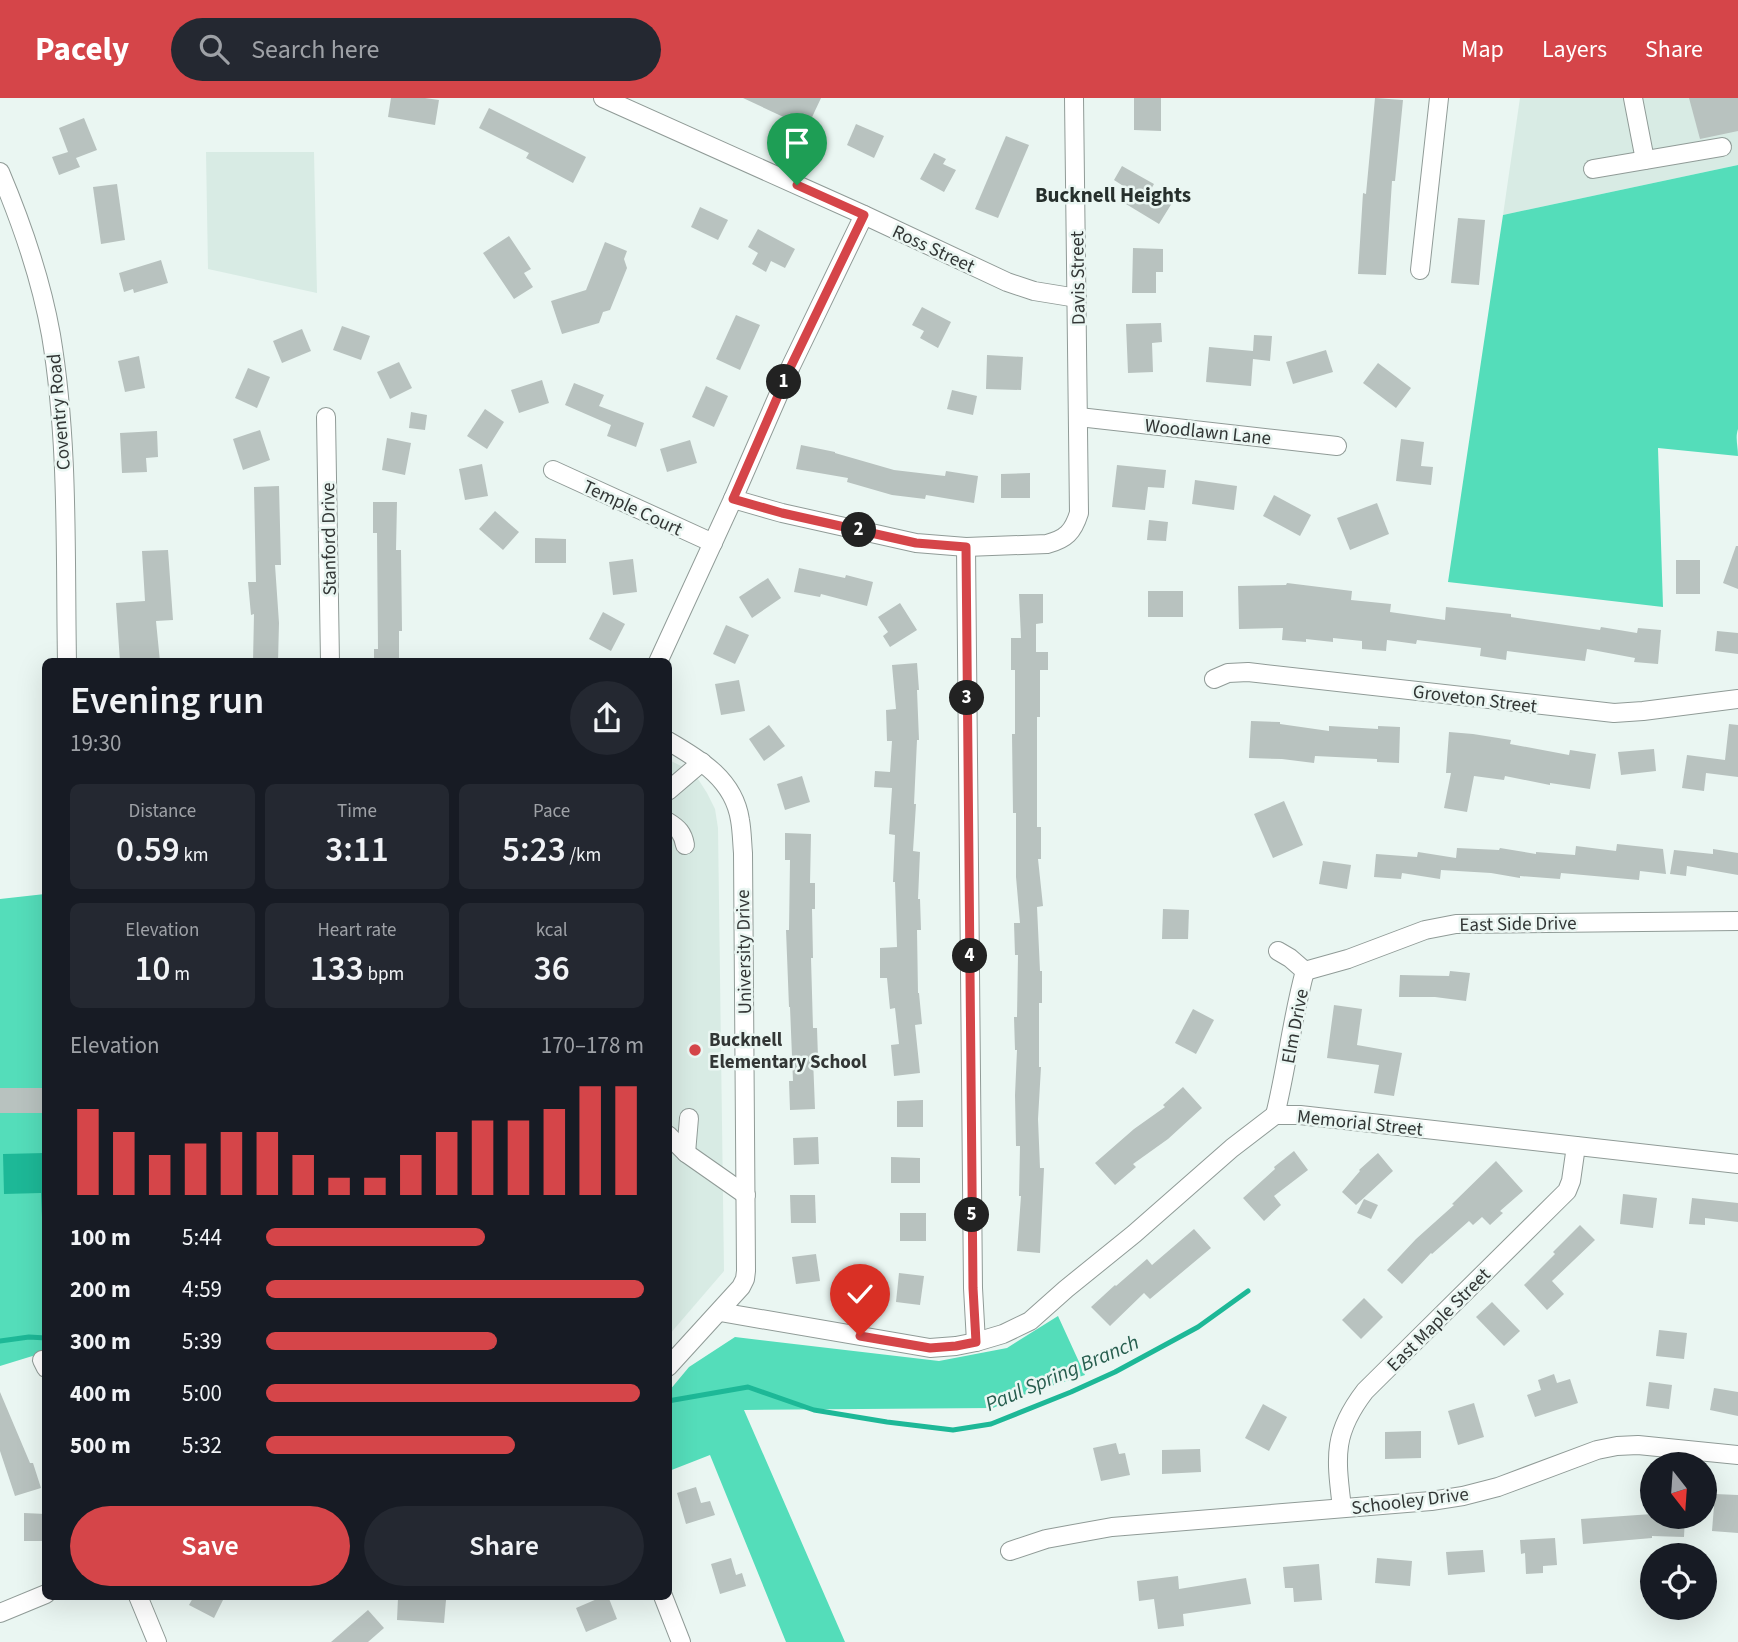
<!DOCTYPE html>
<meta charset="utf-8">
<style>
:root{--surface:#171b24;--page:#242831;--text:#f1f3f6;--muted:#9ea1a6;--accent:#d54549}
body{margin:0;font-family:"Source Sans 3",sans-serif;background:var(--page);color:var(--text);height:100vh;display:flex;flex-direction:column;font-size:26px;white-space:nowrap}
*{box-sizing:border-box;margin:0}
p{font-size:23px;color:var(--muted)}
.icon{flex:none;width:38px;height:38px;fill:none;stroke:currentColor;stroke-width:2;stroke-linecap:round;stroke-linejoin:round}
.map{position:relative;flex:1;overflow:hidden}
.sheet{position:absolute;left:42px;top:560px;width:630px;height:942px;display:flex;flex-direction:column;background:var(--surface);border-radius:10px;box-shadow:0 7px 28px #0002}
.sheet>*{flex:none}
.needle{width:46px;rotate:163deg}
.buttons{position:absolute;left:1640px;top:1354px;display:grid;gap:14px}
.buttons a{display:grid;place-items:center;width:77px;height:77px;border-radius:50%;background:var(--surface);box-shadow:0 7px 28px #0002;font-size:35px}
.pin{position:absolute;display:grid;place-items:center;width:60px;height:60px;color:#fff;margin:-72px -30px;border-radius:50% 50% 50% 0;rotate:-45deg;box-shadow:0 0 7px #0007}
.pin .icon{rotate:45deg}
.km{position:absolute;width:35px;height:35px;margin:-18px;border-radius:50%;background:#222;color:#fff;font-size:19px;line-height:35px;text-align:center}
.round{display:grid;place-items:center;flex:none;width:74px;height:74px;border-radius:37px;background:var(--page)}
.headline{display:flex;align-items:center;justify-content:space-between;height:119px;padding:0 28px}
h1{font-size:38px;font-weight:600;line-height:52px}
.metrics{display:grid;grid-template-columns:repeat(3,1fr);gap:10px;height:119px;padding:7px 28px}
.metrics div{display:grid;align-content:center;border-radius:10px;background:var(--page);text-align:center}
.metrics b{font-size:35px;font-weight:600}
.metrics small{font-size:19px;font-weight:400}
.metrics p{font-size:19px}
.chart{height:196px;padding:14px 28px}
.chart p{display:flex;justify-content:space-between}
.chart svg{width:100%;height:126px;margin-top:7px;stroke:var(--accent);stroke-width:6}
.cta{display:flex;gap:14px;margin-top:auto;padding:14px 28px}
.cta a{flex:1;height:80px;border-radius:42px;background:var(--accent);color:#fff;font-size:28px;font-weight:600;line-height:80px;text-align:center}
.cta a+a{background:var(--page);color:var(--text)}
ul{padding:0 28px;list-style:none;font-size:23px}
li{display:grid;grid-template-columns:112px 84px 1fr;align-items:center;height:52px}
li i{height:18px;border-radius:9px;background:var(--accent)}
header{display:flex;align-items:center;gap:42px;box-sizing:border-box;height:98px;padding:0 35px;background:var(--accent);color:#fff}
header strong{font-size:33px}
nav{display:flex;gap:38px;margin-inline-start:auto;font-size:24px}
.search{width:490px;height:63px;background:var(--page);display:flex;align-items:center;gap:18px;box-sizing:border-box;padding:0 24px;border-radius:38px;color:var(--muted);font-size:26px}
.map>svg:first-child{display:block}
.built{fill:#d8ebe4}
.forest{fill:#54ddba}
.water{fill:#1db897}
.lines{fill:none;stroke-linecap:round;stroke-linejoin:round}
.stream{stroke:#1db897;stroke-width:5}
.building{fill:#b8c2bf}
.minor-casing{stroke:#909b97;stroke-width:20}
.minor{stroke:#fff;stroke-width:18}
.route-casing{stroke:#fff;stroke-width:14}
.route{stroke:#d54549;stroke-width:9}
.poi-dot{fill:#d54549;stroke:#eaf6f2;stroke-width:2.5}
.labels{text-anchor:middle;stroke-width:5;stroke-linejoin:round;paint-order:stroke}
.street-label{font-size:19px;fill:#323635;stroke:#eaf6f2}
.poi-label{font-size:19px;font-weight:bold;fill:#323635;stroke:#eaf6f2;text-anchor:start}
.neighbourhood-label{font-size:21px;font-weight:bold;fill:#262f2c;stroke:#eaf6f2}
.water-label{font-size:21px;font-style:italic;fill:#265d4e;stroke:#eaf6f2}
</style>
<header>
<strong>Pacely</strong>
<div class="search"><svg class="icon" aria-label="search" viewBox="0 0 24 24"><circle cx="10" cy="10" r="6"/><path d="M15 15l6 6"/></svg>Search here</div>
<nav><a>Map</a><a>Layers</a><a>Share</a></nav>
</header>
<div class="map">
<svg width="1738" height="1544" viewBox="0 0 1738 1544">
<rect width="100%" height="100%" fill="#eaf6f2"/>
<g class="built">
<polygon points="1520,0 1738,0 1738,67 1503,117"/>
<polygon points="206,54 314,54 317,195 208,171"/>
<polygon points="669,662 687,671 698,681 707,695 715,711 718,730 724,1173 669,1237"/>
</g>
<g class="forest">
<path d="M1738 67V331C1735 340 1738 348 1738 358L1658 350 1663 509 1448 484 1503 117Z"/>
<polygon points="45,796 45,1257 39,1256 0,1268 0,801"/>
<polygon points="1058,1218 1085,1277 1017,1299 993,1310 744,1312 845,1544 786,1544 710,1357 669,1373 669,1293 689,1269 735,1239 939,1263 1007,1250"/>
</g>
<polygon class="water" points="45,1055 45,1119 42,1119 41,1095 4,1096 3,1056"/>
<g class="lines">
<g class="stream">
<polyline points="0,1243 29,1239 46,1240"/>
<polyline points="668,1303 748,1289 814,1312 887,1324 953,1332 991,1326 1071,1294 1115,1274 1198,1229 1248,1193"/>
</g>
</g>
<g class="building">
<polygon points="391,0 425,0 439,2 435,27 388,19"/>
<polygon points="743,0 821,0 807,30"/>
<polygon points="1134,0 1161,0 1161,33 1134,32"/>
<polygon points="1375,0 1403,2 1395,83 1392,83 1386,177 1358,176 1363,95 1366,96"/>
<polygon points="1689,0 1738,0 1738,33 1700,41"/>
<polygon points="489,10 586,59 573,85 526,60 529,55 479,30"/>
<polygon points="84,20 97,52 76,60 80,69 59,77 52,59 68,54 59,30"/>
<polygon points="856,26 884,38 874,60 847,47"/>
<polygon points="1006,38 1029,47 998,120 975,111"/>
<polygon points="934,55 946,61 943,66 956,72 944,94 920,81"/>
<polygon points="1122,68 1154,86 1150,93 1172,105 1159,126 1121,103 1128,91 1114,82"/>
<polygon points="117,86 125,142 101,146 93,89"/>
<polygon points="700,109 728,122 718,142 691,129"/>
<polygon points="1458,120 1485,122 1479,187 1451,185"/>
<polygon points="758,131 795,151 785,170 771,163 766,174 752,166 758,155 748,149"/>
<polygon points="509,138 531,171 524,175 533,189 514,201 483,155"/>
<polygon points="605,144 627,153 624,161 627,170 610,212 603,214 599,225 562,236 551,203 586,192"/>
<polygon points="1133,150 1163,151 1163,174 1156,174 1156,195 1132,195"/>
<polygon points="161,162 168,185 134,195 133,191 124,194 119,175"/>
<polygon points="922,209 951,224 938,250 920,240 924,233 912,227"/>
<polygon points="736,217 760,227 740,272 716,261"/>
<polygon points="1161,225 1162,244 1152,245 1153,274 1128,275 1126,226"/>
<polygon points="342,228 370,238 361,262 333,252"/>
<polygon points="302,231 311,253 282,265 273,243"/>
<polygon points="1254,237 1272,238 1270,263 1253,261 1251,288 1206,284 1209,249 1253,253"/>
<polygon points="1326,252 1333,274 1293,286 1286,264"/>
<polygon points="987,257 1023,259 1021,292 986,291"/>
<polygon points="139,258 145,290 125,294 118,263"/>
<polygon points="399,264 412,290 390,301 377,274"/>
<polygon points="1378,265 1411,290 1396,310 1363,285"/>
<polygon points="248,270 270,279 257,310 235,300"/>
<polygon points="542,282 549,305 519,315 511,292"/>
<polygon points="574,285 604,297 599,308 644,325 636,349 607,338 611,327 565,307"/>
<polygon points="706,288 728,298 714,329 692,319"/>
<polygon points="952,292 977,298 973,317 947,311"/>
<polygon points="485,311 504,324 487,351 467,338"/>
<polygon points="411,314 427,317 425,332 409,330"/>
<polygon points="260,332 270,362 243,372 233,341"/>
<polygon points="157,333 158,359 146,360 147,374 122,375 120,335"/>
<polygon points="387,340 411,345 405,377 382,372"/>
<polygon points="1401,341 1424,344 1421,368 1433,369 1431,387 1396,383"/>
<polygon points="690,342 697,365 667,374 660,351"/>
<polygon points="801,347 835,354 835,355 894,372 945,378 946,373 978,378 974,405 926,397 925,401 892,397 847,384 848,380 796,371"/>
<polygon points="482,366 488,398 465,402 459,371"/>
<polygon points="1117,367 1166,372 1164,390 1148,389 1145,412 1112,409"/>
<polygon points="1030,375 1030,400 1001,400 1001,376"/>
<polygon points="1195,382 1237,388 1234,412 1192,406"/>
<polygon points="279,388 281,467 275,467 279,525 278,564 253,564 254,516 251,517 248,484 256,484 254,389"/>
<polygon points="1274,397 1311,417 1300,438 1263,418"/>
<polygon points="373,404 397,404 396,452 401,452 402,533 399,533 399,564 374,564 374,551 378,551 377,435 373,435"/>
<polygon points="1377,405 1389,436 1350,452 1337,420"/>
<polygon points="495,413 519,434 503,452 479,431"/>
<polygon points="1149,422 1168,424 1166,443 1147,442"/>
<polygon points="535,440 566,441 566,465 535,465"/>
<polygon points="1736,448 1738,448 1738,491 1723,485"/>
<polygon points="168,452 173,522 156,523 160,564 120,564 116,505 145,503 142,453"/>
<polygon points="633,461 637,494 613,497 609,464"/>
<rect x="1676" y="462" width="24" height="34"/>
<polygon points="799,470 845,480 846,477 873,484 867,508 821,496 820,499 794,494"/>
<polygon points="768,480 781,500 752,520 739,499"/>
<polygon points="1287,485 1352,493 1351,502 1391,506 1390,514 1445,522 1446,509 1511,516 1511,519 1600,532 1601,529 1637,535 1638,530 1661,532 1658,566 1634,564 1635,560 1587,551 1585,563 1507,553 1506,562 1480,558 1481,550 1417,542 1416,546 1387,542 1386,553 1362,551 1362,543 1333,540 1333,544 1306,541 1306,544 1282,542 1283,530 1239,531 1238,488 1286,487"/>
<rect x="1148" y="493" width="35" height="26"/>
<polygon points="1019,496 1043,496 1043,525 1036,526 1036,554 1048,554 1048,572 1040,572 1040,619 1037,619 1037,729 1041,729 1041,761 1038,761 1043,808 1037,809 1040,873 1042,873 1042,905 1039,905 1039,969 1041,969 1038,1021 1040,1070 1044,1070 1040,1155 1017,1153 1021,1098 1019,1098 1020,1048 1016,1048 1015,997 1017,952 1015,952 1014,919 1017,919 1018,857 1015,857 1014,825 1020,825 1016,779 1016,715 1013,715 1012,636 1015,636 1015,572 1011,572 1011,540 1021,540"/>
<polygon points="900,505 917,532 890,549 883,538 888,534 878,519"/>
<polygon points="603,514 625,526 611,553 589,541"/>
<polygon points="726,527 749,537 735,566 713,556"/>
<polygon points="1717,533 1738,535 1738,556 1715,553"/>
<polygon points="917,565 919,592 917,592 919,642 917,642 914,706 916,706 913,753 920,754 918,801 920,801 921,832 917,832 918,895 919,895 922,926 915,927 920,975 894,978 891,947 899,946 895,910 890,911 887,880 880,880 880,850 897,849 895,784 893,784 895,737 889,736 892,690 874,689 875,673 890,674 892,643 887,643 886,612 896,611 892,567"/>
<polygon points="739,582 745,613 721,617 715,586"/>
<polygon points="1251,623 1280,624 1280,626 1329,633 1329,628 1378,631 1378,628 1400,629 1399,665 1377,664 1377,661 1315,658 1314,665 1282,661 1249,660"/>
<polygon points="1729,626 1738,627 1738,679 1706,675 1704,693 1682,690 1687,657 1725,662"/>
<polygon points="769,627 785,648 764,663 749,641"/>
<polygon points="1449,634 1473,636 1511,642 1510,646 1569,657 1570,652 1596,656 1590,691 1550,685 1550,687 1505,678 1504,682 1474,678 1467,714 1444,710 1451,675 1446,675"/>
<polygon points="1654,651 1656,673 1621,677 1618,654"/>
<polygon points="802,678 810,704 785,712 777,686"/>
<polygon points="1284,703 1303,747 1273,760 1254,716"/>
<polygon points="785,735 811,736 810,785 815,785 815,811 812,811 813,860 811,860 813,930 817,930 818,960 813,960 815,1011 790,1012 789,983 793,983 790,909 789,909 786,832 789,832 790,762 785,762"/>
<polygon points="1617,746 1663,751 1666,776 1640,773 1639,782 1561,775 1560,781 1520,778 1520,780 1491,775 1441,772 1440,781 1402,775 1401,781 1374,779 1376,756 1417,759 1418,754 1456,760 1457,750 1499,752 1500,750 1536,756 1536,754 1575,757 1576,748 1616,753"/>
<polygon points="1713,751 1738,755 1738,777 1687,768 1686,778 1670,776 1674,752 1713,756"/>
<polygon points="1323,763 1351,767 1347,791 1319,786"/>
<polygon points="1163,811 1189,812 1188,841 1162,841"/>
<polygon points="1450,873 1470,875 1466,903 1435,899 1399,899 1400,877 1449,878"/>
<polygon points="1334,907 1362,911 1357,947 1402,955 1394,998 1374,995 1379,967 1327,960"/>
<polygon points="1193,911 1214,922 1196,956 1175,945"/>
<polygon points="1183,989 1202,1010 1168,1041 1133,1066 1136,1069 1115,1087 1095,1065 1134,1031 1165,1009 1163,1007"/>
<rect x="0" y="990" width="42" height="25"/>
<polygon points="923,1002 923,1029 897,1029 897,1003"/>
<polygon points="818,1039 819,1066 794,1067 793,1040"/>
<polygon points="1294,1053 1308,1072 1274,1098 1281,1107 1264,1123 1243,1100 1275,1071 1274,1069"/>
<polygon points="1378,1055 1393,1073 1356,1107 1342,1094 1360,1073 1359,1072"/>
<polygon points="891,1059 920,1060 920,1085 891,1085"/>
<polygon points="1496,1063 1523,1093 1500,1113 1503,1115 1490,1127 1482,1119 1473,1127 1469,1123 1432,1156 1431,1155 1402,1186 1387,1172 1416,1141 1454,1107 1452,1106"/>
<polygon points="1623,1096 1657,1100 1653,1130 1620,1126"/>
<polygon points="790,1097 815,1097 816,1125 791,1125"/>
<polygon points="1692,1100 1738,1105 1738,1124 1705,1120 1705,1127 1689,1126"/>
<polygon points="1364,1101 1378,1107 1371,1121 1357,1115"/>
<rect x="900" y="1115" width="26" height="28"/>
<polygon points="1580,1127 1595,1142 1552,1183 1564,1196 1547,1212 1524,1187 1555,1156 1553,1154"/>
<polygon points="1194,1131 1211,1150 1150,1201 1144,1195 1110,1228 1091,1209 1115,1187 1116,1188 1147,1161 1152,1167"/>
<polygon points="816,1156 820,1183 796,1186 792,1159"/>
<polygon points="899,1175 924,1178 920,1207 896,1204"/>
<polygon points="1364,1200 1383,1219 1361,1241 1342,1222"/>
<polygon points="1492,1204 1520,1233 1504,1248 1476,1219"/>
<polygon points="1659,1232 1687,1235 1684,1261 1656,1258"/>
<polygon points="1554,1276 1557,1285 1570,1281 1578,1305 1535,1319 1527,1297 1541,1292 1538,1282"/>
<polygon points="1649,1284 1672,1287 1669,1311 1646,1308"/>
<polygon points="1714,1290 1738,1294 1738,1318 1710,1312"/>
<polygon points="0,1294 30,1365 33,1365 41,1390 15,1398 0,1353"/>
<polygon points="1474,1305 1484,1339 1458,1347 1448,1313"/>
<polygon points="1263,1306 1287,1319 1269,1353 1245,1340"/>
<polygon points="1421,1333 1421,1360 1385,1361 1385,1334"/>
<polygon points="1116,1345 1119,1356 1125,1355 1130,1377 1101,1383 1093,1350"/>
<polygon points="1200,1351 1201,1374 1162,1376 1162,1352"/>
<polygon points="696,1389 701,1405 710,1403 715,1417 686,1426 677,1395"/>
<polygon points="1715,1396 1738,1397 1738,1435 1712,1433"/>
<polygon points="24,1415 46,1416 46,1443 24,1443"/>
<polygon points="1652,1416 1652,1419 1685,1419 1684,1439 1652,1438 1652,1440 1583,1446 1581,1421"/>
<polygon points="1555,1440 1557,1467 1543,1468 1543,1475 1526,1476 1525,1455 1521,1456 1520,1442"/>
<polygon points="1483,1452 1485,1474 1448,1477 1446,1454"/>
<polygon points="731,1460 736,1477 742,1475 746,1488 720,1496 711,1466"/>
<polygon points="1377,1460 1412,1463 1410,1488 1375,1485"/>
<polygon points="1319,1466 1322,1502 1294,1504 1293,1490 1285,1490 1283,1469"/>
<polygon points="1178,1478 1179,1491 1246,1480 1251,1506 1183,1516 1184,1528 1158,1531 1154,1501 1139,1503 1137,1483"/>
<polygon points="194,1498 225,1498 214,1520 189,1507"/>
<polygon points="604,1498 608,1498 617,1521 586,1534 576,1510"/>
<polygon points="398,1500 446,1502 444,1525 397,1522"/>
<polygon points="368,1512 384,1530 368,1544 331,1544"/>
</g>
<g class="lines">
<g class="minor-casing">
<g id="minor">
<polyline points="603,0 864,117 1007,184 1034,193 1077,200"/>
<polyline points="1633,0 1645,62"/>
<polyline points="1593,71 1722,49"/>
<path d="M0 74C22 126 41 181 51 237 69 345 65 455 67 564"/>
<polyline points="1420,172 1439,0"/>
<polyline points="326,319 330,564"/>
<polyline points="1079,319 1337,348"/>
<polyline points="553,372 713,445"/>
<path d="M733 401 782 415 916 445 966 449 1047 446C1066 441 1073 434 1079 415L1074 0"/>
<polyline points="966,449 973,1190 976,1244"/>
<polyline points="658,564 733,401 791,268 864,117"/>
<polyline points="1214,581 1228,575 1248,574 1614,615 1643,613 1738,601"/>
<path d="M668 643C701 662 734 682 740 722 742 733 742 744 743 755L746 1173 745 1181 741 1189 668 1269"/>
<polyline points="668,693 702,664"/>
<path d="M668 724C678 730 683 735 685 747"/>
<polyline points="1278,853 1290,860 1305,873"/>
<polyline points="1305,873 1348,861 1425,832 1456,826 1738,823"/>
<path d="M1275 1017C1287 969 1292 920 1305 873"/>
<polyline points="668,1037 686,1055 746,1097"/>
<polyline points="686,1055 689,1020"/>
<polyline points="720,1214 930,1250 956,1248 976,1244 1003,1236 1030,1223 1066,1191 1134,1136 1232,1050 1275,1017 1300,1017 1738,1066"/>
<polyline points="42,1262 46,1270"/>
<path d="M1342 1410C1336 1359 1332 1336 1365 1293L1567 1093 1571 1083 1576 1048"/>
<polyline points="1010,1453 1046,1441 1112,1429 1431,1403 1463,1398 1498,1389 1597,1352 1617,1348 1638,1347 1738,1357"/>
<polyline points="138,1498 157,1544"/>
<polyline points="663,1498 681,1544"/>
<polyline points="0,1515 46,1496"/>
</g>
</g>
<use href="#minor" class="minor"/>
</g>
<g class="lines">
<g class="route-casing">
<polyline id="route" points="797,87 864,117 791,268 733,401 782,415 916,445 966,449 973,1190 976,1244 956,1248 930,1250 860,1238"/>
</g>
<use href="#route" class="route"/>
</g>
<circle class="poi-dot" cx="695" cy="952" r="7"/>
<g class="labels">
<g class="street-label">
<text transform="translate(934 150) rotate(25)" y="7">Ross Street</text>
<text transform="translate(1077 180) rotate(-91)" y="7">Davis Street</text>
<text transform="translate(58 314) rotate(-95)" y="7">Coventry Road</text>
<text transform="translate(1208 333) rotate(6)" y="7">Woodlawn Lane</text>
<text transform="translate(633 409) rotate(25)" y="7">Temple Court</text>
<text transform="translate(328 441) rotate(-91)" y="7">Stanford Drive</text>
<text transform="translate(1475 600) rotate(7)" y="7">Groveton Street</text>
<text transform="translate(1518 825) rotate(-1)" y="7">East Side Drive</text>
<text transform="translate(743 854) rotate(-91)" y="7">University Drive</text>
<text transform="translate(1294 928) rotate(-79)" y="7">Elm Drive</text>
<text transform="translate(1360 1024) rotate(6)" y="7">Memorial Street</text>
<text transform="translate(1438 1221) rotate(-45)" y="7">East Maple Street</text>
<text transform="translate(1410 1402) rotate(-7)" y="7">Schooley Drive</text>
</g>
<g class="poi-label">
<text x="709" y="948">Bucknell<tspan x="709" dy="22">Elementary School</tspan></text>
</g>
<g class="neighbourhood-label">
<text x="1113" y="104">Bucknell Heights</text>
</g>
<g class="water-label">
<text transform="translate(1062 1275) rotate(-23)" y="7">Paul Spring Branch</text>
</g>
</g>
</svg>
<div class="buttons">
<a><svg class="needle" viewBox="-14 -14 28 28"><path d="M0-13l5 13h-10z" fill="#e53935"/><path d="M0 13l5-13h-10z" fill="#9ea1a6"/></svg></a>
<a><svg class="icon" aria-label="locate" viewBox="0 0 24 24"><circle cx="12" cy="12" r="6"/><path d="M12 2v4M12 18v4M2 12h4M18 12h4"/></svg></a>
</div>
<div class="pin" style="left:797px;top:87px;background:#1e9e55"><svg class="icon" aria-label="arrive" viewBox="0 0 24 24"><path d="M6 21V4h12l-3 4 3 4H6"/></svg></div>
<div class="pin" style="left:860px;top:1238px;background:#d93025"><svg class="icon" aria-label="check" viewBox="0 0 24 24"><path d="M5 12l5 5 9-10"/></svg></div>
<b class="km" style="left:784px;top:284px">1</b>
<b class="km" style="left:859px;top:432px">2</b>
<b class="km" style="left:967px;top:600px">3</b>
<b class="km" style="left:970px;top:858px">4</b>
<b class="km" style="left:972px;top:1117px">5</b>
<section class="sheet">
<div class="headline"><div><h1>Evening run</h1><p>19:30</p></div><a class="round"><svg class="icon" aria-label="share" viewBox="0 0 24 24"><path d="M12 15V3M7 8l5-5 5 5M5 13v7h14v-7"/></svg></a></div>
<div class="metrics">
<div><p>Distance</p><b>0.59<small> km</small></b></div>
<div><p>Time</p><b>3:11</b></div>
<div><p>Pace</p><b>5:23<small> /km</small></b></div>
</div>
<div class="metrics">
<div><p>Elevation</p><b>10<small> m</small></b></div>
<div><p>Heart rate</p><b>133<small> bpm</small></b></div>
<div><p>kcal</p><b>36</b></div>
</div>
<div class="chart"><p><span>Elevation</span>170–178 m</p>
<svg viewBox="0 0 160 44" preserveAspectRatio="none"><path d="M5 44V14M15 44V22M25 44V30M35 44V26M45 44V22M55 44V22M65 44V30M75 44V38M85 44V38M95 44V30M105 44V22M115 44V18M125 44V18M135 44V14M145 44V6M155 44V6"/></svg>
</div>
<ul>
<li><b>100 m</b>5:44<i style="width:58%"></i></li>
<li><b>200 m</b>4:59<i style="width:100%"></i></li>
<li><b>300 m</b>5:39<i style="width:61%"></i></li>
<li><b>400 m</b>5:00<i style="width:99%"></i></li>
<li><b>500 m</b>5:32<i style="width:66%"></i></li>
</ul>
<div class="cta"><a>Save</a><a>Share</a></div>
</section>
</div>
